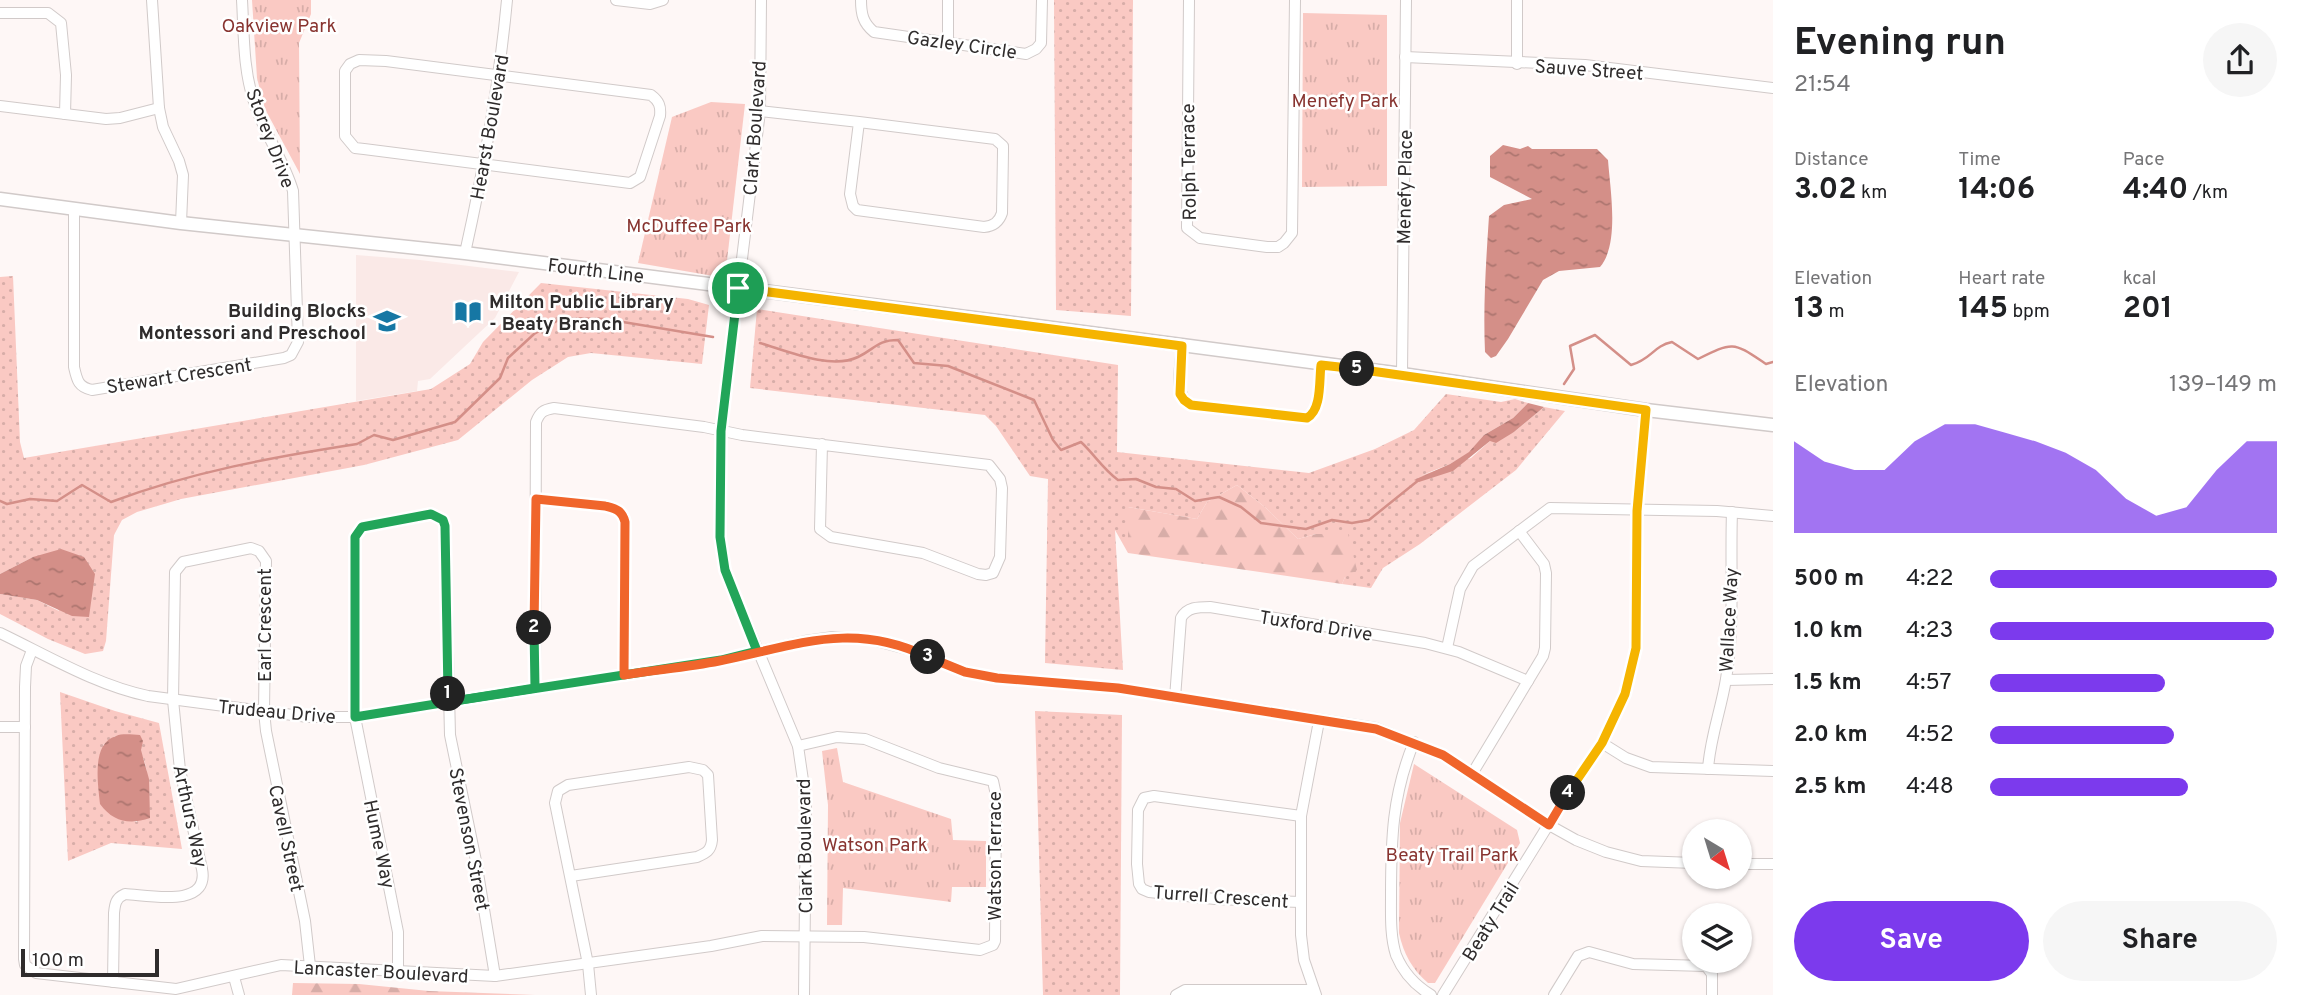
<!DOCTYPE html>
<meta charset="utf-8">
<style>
:root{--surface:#fff;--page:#f6f6f6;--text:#202124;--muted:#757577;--accent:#7c3aed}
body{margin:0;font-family:Overpass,sans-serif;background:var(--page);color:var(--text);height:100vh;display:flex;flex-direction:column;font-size:26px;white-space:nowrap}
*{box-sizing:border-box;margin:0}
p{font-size:23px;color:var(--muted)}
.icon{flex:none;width:38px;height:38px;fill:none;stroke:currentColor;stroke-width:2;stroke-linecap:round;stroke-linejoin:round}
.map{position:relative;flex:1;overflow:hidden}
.drawer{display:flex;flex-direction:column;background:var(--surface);width:525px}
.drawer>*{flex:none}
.needle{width:46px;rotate:142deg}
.buttons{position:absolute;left:1682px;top:819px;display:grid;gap:14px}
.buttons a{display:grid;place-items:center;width:70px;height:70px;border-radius:50%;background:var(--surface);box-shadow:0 2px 5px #0004;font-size:35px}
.scale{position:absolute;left:21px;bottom:18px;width:138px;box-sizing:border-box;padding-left:7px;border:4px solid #2f2c2c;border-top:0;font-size:19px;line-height:24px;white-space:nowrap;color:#2f2c2c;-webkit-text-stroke:5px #fff;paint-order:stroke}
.pin{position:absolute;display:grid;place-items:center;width:60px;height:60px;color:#fff;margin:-30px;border:4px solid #fff;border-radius:50%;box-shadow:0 2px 7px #0007}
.km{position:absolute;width:35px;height:35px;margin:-18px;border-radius:50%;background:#222;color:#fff;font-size:19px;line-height:35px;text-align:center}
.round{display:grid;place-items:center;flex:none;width:74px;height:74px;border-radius:37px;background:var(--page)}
.overview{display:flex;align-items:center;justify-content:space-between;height:119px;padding:0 21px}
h1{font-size:38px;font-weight:700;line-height:52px}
.stats{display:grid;grid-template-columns:repeat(3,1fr);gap:10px;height:119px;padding:7px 21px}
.stats div{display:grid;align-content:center}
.stats b{font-size:30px;font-weight:700}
.stats small{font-size:19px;font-weight:400}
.stats p{font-size:19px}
.chart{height:196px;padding:14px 21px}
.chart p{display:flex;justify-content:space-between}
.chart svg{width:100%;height:126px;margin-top:7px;fill:var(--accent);opacity:.7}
.action{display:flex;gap:14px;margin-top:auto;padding:14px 21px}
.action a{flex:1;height:80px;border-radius:42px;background:var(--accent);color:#fff;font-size:28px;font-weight:700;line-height:80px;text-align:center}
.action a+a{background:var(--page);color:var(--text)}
ul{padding:0 21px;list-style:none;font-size:23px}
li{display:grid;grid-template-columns:112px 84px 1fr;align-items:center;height:52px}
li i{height:18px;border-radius:9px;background:var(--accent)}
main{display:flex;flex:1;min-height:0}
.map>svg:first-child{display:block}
.built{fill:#fae9e7}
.grass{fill:url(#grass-dots);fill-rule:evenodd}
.forest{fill:url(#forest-firs)}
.park{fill:url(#park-tufts)}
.water{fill:url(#water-ripples)}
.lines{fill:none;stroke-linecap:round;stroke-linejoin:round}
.stream{stroke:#d48f88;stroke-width:2.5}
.minor-casing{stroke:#d1cac9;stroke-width:12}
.major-casing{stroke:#d1cac9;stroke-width:15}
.minor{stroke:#fff;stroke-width:10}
.major{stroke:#fff;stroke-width:12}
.split-1-casing{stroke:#fff;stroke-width:14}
.split-2-casing{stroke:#fff;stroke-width:14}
.split-3-casing{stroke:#fff;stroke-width:14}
.split-4-casing{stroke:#fff;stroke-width:14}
.split-5-casing{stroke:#fff;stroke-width:14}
.split-6-casing{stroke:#fff;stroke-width:14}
.split-1{stroke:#22a559;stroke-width:9}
.split-2{stroke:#22a559;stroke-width:9}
.split-3{stroke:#f0652b;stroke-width:9}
.split-4{stroke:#f0652b;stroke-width:9}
.split-5{stroke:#f5b400;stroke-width:9}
.split-6{stroke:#f5b400;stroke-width:9}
.labels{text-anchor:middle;stroke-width:5;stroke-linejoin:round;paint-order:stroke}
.park-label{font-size:19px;fill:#883430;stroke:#fff}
.street-label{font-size:19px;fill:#2f2c2c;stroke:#fff}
.poi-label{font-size:19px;font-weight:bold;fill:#2f2c2c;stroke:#fff;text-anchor:start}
</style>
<main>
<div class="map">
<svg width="1773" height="995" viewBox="0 0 1773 995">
<defs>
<pattern id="grass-dots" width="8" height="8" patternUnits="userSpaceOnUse" patternTransform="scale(1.75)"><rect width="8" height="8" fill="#fac9c3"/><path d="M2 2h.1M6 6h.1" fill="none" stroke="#d7ada8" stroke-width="1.8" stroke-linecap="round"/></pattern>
<pattern id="forest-firs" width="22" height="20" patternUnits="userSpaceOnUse" patternTransform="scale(1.75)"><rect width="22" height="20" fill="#fac9c3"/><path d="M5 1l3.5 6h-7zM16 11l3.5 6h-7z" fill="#d7ada8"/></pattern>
<pattern id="park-tufts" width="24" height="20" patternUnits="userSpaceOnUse" patternTransform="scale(1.75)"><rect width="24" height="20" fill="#fac9c3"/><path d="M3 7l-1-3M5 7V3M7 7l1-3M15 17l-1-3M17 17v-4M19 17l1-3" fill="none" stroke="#d7ada8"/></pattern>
<pattern id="water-ripples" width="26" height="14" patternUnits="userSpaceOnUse" patternTransform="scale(1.75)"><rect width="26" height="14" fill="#d48f88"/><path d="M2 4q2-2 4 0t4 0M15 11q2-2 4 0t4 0" fill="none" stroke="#ac756f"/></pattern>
</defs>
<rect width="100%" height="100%" fill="#fef7f6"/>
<polygon class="built" points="356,255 420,260 519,272 495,318 430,379 418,381 417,391 356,401"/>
<g class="grass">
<polygon points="1054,0 1133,0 1131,316 1056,310"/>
<polygon points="13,276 20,442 24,458 431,389 470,364 483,342 541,283 688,299 709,305 702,364 591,353 568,357 532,380 458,440 364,465 181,499 137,512 122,520 114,535 106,641 103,651 85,654 48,639 0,614 0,594 37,600 59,611 33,557 0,574 0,277"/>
<polygon points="757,309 1118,365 1117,452 1309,473 1375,449 1414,430 1446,394 1501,402 1515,399 1528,403 1513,418 1484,435 1470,452 1450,464 1420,476 1471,458 1490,441 1514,432 1544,407 1565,411 1516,470 1420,544 1383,568 1371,588 1342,584 1345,577 1316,534 1298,539 1266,508 1237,485 1207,502 1197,519 1128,507 1128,553 1115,530 1123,670 1045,663 1048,479 1030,476 996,426 985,415 750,388"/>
<path d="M60 692 115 711 159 723 182 849 111 843 68 861ZM130 735C155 770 148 784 137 822L124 819 103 745 115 736Z"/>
<polygon points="1035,711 1122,715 1120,995 1043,995"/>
</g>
<g class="forest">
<polygon points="1237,485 1266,508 1298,539 1316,534 1348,534 1357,570 1345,577 1342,584 1128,553 1128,507 1197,519 1207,502"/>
<polygon points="293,983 359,984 429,991 535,995 292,995"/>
</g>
<g class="park">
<polygon points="252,0 311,0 311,14 299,43 300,174 265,109 257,78"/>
<polygon points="1303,13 1387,15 1387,186 1302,187"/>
<polygon points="711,102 745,104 725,278 638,263 672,117"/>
<polygon points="837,748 843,782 951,819 953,840 986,841 986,887 952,887 951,902 843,888 842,925 827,925 828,805 822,751"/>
<path d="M1414 764 1517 830 1520 843 1435 983H1428C1412 969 1404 955 1399 933L1400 823Z"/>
</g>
<g class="water">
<path d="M1503 145 1520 149 1528 146 1532 149H1597L1608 160C1610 188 1620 244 1600 267L1559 271 1543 280 1508 339 1496 356 1491 358 1485 352C1483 306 1486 262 1489 216L1504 205 1532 199 1490 177V156Z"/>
<polygon points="1528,403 1544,407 1514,432 1496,443 1490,441 1453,471 1419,482 1414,480 1450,464 1469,452 1484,435 1513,418"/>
<polygon points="61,549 84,557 95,574 89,617 72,616 37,600 0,594 0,574 33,557"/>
<path d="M140 735 143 741 141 750 149 779 150 818C130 825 113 822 100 804 98 784 91 743 116 736 123 733 133 735 140 735Z"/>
</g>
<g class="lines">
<g class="stream">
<path d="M760 343C787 351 831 370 858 357 875 349 877 340 898 340L914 363 948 366 1034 400 1053 440 1061 450 1081 442C1094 454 1103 469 1118 480L1136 479 1156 487 1176 489 1195 501 1219 497 1241 507 1261 523 1306 529 1332 520 1352 523 1369 520 1420 479"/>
<path d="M1564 384 1574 369 1570 346 1595 335 1631 365C1652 359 1653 346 1672 342L1698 359C1734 341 1733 342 1766 364L1773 362"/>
<path d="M0 501 7 504 30 499 57 501 82 485 111 502C191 472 273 457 357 444L374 435 393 440 455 422 500 378 508 358 534 334 562 318 605 319 713 337"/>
</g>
<g class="minor-casing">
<g id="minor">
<polyline points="152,0 159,108 163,127 179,161 183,175 181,223"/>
<polyline points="616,0 650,4 663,0"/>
<polyline points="761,0 760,111 721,431 720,537 725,570 731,586 798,746 806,801 804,995"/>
<path d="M861 0C861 14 863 23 874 32L1026 54 1036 49 1041 43 1042 0"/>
<polyline points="1189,0 1187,228 1200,238 1267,247 1278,247 1284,243 1292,233 1295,0"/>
<polyline points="1517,0 1517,64"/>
<polyline points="0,13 48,13 61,23 66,75 65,114"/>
<polyline points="948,42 948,0"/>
<polyline points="1405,57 1585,65 1773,88"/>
<path d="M359 60 386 61 651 95C659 101 661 106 660 116L640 177 630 183 364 149 355 148 345 136V71L350 64Z"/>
<polyline points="0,106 106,119 120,118 159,108"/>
<path d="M760 111 859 122 850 194 853 206 857 210 984 227C994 226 999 222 1002 213L1003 151V146L995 139 859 122"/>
<path d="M74 210V367C77 380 78 387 92 390L284 358 291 355 298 342 293 191C284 160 264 133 254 102 243 69 244 34 242 0"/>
<path d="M465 253C484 168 499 87 507 0"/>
<path d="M1182 346C1181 363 1173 396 1191 405L1307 418C1322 409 1319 380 1321 365"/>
<polyline points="1402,374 1406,0"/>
<path d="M536 499 605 506C616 509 622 510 625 522L624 675"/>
<path d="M0 633C48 656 96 685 148 696L308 717H355L721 660 805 641 833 637 869 639 918 652 965 672 997 678 1118 688 1376 728 1442 755 1549 825 1576 840 1606 852 1641 861 1694 863"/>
<polyline points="1447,648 1460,589 1473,566 1550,508 1717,511 1773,516"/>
<polyline points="32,650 26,666 25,687 24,959 25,965 36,973 176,989 281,965 495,976 711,946 762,936 864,937 980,950 993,945 995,941 996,795 993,781 939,768 865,739 837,737 798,746"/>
<polyline points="1726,680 1773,679"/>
<path d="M535 688 536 422C540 412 543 410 554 408L704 427 742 435 989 465 1000 479 1002 488 1000 557 993 573 986 575 978 574 923 553 831 537 820 529 822 444"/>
<path d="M1175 698 1181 618C1187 607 1198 607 1210 607L1425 643 1459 652 1528 681"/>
<polyline points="0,727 25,727"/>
<path d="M1414 742C1392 795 1391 840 1391 896 1391 915 1390 936 1396 955 1403 972 1416 986 1431 995"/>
<polyline points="1602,743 1626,758 1651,767 1773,771"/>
<path d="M1708 769C1710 738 1721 710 1726 679 1735 627 1730 566 1732 512"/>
<polyline points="1472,774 1543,656 1545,648 1546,573 1544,564 1519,531"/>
<polyline points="1301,816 1154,796 1144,798 1138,810 1137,864 1139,884 1142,889 1149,892 1215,899 1301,902"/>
<polyline points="1740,864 1773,864"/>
<path d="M571 876 697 857C706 853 711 851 712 840L708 775 703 770 689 767 568 785 558 791 555 803 588 964 591 995"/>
<polyline points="398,971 398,932 355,717 355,537 362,527 431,514 443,520 445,526 450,735 476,861 495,976"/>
<polyline points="234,977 239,995"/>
<path d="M113 982 114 913C115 903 116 898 125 894 148 895 210 909 202 869L180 770 173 700 175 572 183 562 251 548 259 551 266 561 264 711 266 731 305 921 310 966"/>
<polyline points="1176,995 1185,990 1314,990"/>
<polyline points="1316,995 1304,960 1301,935 1301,816 1319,721"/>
<polyline points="1443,995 1573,785 1602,743 1625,694 1636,648 1637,511 1646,410"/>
<polyline points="1554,995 1578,956 1589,952 1633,964 1706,966 1712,974 1712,995"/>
</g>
</g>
<g class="major-casing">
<polyline id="major" points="0,199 181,223 465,253 1045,327 1402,374 1646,410 1773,425"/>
</g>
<use href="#minor" class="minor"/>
<use href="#major" class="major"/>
</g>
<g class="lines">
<g class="split-1-casing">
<polyline id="split-1" points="448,694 448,702 721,660 757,651 725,570 720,537 721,431 738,288"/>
</g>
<g class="split-2-casing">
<polyline id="split-2" points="448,694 445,526 443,520 431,514 362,527 355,537 355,717 535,688 534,628"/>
</g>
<g class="split-3-casing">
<path id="split-3" d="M534 628 536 499 605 506C616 509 622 510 625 522L624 675C655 670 688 667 719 661 796 646 851 620 928 657"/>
</g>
<g class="split-4-casing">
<polyline id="split-4" points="928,657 965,672 997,678 1118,688 1376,729 1443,755 1549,825 1568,793"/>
</g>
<g class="split-5-casing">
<polyline id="split-5" points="1357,369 1646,410 1637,511 1636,648 1625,694 1602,743 1568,793"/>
</g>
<g class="split-6-casing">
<path id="split-6" d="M738 288 1182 346 1180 394 1184 400 1191 405 1307 418C1322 410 1319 380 1321 365L1357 369"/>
</g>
<use href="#split-1" class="split-1"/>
<use href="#split-2" class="split-2"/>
<use href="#split-3" class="split-3"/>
<use href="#split-4" class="split-4"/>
<use href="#split-5" class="split-5"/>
<use href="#split-6" class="split-6"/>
</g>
<defs>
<g id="library-bare" transform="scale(2.1)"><path d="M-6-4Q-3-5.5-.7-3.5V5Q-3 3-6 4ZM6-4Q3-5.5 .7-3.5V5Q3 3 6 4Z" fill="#1677a4" stroke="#fff" stroke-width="2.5" paint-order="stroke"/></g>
<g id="school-bare" transform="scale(2.1)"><path d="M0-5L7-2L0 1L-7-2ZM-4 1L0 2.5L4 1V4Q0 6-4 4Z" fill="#1677a4" stroke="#fff" stroke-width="2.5" paint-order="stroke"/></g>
</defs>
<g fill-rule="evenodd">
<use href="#library-bare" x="468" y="312"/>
<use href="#school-bare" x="387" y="321"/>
</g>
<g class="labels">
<g class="park-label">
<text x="279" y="32">Oakview Park</text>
<text x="1345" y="107">Menefy Park</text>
<text x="689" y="232">McDuffee Park</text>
<text x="875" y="851">Watson Park</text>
<text x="1452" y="861">Beaty Trail Park</text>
</g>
<g class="street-label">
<text transform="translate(962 44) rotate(8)" y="7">Gazley Circle</text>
<text transform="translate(1589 69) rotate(4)" y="7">Sauve Street</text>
<text transform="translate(489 127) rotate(-80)" y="7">Hearst Boulevard</text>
<text transform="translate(754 128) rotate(-86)" y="7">Clark Boulevard</text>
<text transform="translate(271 138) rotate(69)" y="7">Storey Drive</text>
<text transform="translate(1188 162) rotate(-91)" y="7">Rolph Terrace</text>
<text transform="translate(1404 187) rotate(-89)" y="7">Menefy Place</text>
<text transform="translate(596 270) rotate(7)" y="7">Fourth Line</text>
<text transform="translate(179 375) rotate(-9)" y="7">Stewart Crescent</text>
<text transform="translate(1728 620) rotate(-87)" y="7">Wallace Way</text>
<text transform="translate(264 625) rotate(-90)" y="7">Earl Crescent</text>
<text transform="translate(1316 625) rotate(9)" y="7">Tuxford Drive</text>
<text transform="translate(277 711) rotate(5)" y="7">Trudeau Drive</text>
<text transform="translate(191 816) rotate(78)" y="7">Arthurs Way</text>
<text transform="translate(287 838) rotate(78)" y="7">Cavell Street</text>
<text transform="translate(470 839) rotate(79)" y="7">Stevenson Street</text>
<text transform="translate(380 844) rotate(78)" y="7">Hume Way</text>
<text transform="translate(804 846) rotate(-91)" y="7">Clark Boulevard</text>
<text transform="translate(994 856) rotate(-90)" y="7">Watson Terrace</text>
<text transform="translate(1221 896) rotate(4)" y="7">Turrell Crescent</text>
<text transform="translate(1490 921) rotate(-58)" y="7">Beaty Trail</text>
<text transform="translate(381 971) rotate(3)" y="7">Lancaster Boulevard</text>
</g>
<g class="poi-label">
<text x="489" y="308">Milton Public Library<tspan x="489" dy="22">- Beaty Branch</tspan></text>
<text x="366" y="317" text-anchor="end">Building Blocks<tspan x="366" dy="22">Montessori and Preschool</tspan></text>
</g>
</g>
</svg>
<div class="buttons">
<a><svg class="needle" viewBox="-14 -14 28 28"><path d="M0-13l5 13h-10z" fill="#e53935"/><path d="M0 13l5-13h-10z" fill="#757577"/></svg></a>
<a><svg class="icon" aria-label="layers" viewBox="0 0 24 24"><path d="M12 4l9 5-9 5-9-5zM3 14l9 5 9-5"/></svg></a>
</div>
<div class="scale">100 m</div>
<div class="pin" style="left:738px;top:288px;background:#1e9e55"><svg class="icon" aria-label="arrive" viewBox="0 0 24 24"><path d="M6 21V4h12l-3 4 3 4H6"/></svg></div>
<b class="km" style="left:448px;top:694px">1</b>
<b class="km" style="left:534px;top:628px">2</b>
<b class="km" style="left:928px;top:657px">3</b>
<b class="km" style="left:1568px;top:793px">4</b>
<b class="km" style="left:1357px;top:369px">5</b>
</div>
<section class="drawer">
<div class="overview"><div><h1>Evening run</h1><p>21:54</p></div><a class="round"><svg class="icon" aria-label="share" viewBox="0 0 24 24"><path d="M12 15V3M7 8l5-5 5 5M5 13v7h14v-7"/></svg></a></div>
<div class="stats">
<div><p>Distance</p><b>3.02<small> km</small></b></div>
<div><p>Time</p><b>14:06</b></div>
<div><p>Pace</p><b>4:40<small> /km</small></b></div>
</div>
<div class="stats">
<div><p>Elevation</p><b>13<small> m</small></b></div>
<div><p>Heart rate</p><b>145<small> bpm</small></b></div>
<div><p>kcal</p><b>201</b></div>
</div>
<div class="chart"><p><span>Elevation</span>139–149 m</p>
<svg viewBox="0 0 160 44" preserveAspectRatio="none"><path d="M0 44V12L10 19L20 22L30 22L40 12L50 6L60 6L70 9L80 12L90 16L100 22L110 32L120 38L130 35L140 22L150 12L160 12V44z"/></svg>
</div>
<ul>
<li><b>500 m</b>4:22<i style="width:100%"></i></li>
<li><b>1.0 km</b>4:23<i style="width:99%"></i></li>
<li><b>1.5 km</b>4:57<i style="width:61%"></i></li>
<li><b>2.0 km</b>4:52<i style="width:64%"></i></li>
<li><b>2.5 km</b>4:48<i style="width:69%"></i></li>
</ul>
<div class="action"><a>Save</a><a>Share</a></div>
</section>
</main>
